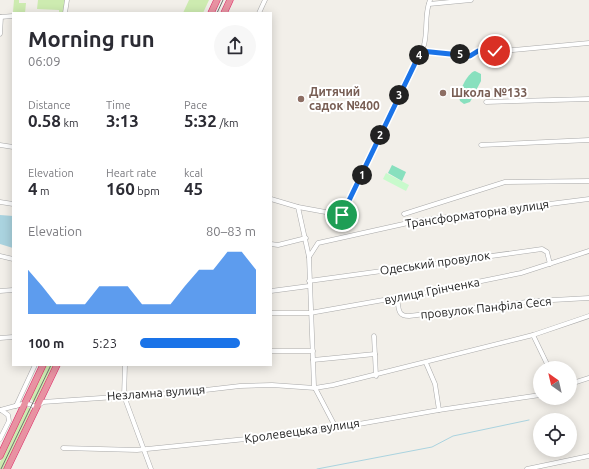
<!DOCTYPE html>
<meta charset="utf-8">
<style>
:root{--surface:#fff;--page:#f7f7f7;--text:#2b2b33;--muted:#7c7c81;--accent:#1a73e8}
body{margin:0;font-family:Ubuntu,sans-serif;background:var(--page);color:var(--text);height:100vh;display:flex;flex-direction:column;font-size:15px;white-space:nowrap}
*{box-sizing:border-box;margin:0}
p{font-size:13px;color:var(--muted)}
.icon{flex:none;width:22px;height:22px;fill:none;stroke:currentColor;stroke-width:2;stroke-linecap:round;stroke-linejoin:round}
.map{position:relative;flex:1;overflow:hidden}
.drawer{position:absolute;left:12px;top:12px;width:260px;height:354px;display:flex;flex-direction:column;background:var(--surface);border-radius:0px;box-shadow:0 2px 10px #0003}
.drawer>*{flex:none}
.needle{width:26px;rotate:326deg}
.controls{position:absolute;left:533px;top:361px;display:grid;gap:8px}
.controls a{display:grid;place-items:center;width:44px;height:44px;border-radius:50%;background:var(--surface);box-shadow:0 2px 10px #0003;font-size:20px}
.pin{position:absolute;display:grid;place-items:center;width:34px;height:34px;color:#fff;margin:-17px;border:2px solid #fff;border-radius:50%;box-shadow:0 1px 4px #0007}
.km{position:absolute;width:20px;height:20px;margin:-10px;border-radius:50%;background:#222;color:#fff;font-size:11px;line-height:20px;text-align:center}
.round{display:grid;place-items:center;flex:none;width:42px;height:42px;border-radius:21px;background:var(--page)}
.overview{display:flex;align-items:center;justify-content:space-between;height:68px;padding:0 16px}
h1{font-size:22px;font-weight:700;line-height:30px}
.metrics{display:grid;grid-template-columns:repeat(3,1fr);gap:6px;height:68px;padding:4px 16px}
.metrics div{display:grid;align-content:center}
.metrics b{font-size:17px;font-weight:700}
.metrics small{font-size:11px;font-weight:400}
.metrics p{font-size:11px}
.chart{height:112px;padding:8px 16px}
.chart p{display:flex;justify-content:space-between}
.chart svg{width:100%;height:72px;margin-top:4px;fill:var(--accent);opacity:.7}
ul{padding:0 16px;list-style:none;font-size:13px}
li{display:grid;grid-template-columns:64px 48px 1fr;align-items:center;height:30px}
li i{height:10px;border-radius:5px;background:var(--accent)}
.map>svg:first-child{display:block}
.grass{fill:#cdebb0}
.park{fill:#c8facc}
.pitch{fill:#88e0be}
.water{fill:#aad3df}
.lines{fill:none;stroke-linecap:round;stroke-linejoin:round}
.stream{stroke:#aad3df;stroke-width:1}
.minor-casing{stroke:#a9a9a9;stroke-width:5}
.highway-casing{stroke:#dc2a67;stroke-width:7}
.minor{stroke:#fff;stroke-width:4}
.highway{stroke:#e892a2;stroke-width:6}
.tram{stroke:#707070;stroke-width:1}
.route-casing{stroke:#fff;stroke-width:8}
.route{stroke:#1a73e8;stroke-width:5}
.education-dot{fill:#8d6e63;stroke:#fff;stroke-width:1.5}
.labels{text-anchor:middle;stroke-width:4;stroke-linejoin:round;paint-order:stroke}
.education-label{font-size:12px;font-weight:bold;fill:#785e54;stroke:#fff;text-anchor:start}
.street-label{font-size:12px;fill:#222;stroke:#fff}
</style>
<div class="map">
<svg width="589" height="469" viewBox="0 0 589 469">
<rect width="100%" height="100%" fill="#f2efe9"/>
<g class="grass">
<polygon points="14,0 19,0 19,3 26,3 25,13 13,12"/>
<polygon points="38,0 65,0 64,13 59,13 59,10 37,9"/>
<polygon points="189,0 209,0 203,13 183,13"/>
<polygon points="46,365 54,365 36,402 34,402 30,398"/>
<polygon points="28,407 32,411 4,469 0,469 0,462 26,408"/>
</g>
<polygon class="park" points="386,173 409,185 406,191 383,179"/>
<g class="pitch">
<path d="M475 71 481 74V81L470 102 464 104 460 101C457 94 467 73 475 71Z"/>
<polygon points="392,165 406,172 402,181 388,173"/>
</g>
<polygon class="water" points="0,215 13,216 13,248 0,244"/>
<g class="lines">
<polyline class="stream" points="317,469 432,447 453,436 529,420"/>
<g class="minor-casing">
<g id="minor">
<polyline points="429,4 471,0"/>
<polyline points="65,13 67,0"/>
<polyline points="259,13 265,0"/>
<polyline points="0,17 13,16"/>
<polyline points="0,34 1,17"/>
<polyline points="421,51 470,56 478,51 502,51 589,43"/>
<polyline points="486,102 589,99"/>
<polyline points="0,145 13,147"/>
<polyline points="481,145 589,140"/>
<path d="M271 199 298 207 342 215 424 45C428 30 424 15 430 0"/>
<polyline points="0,202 13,204"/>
<polyline points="298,207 309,257 314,386 336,428"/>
<polyline points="404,214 505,182 589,181"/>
<polyline points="271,244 278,245 306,238"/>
<polyline points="0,256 13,259"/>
<polyline points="309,257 318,243 417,221 589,199"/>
<polyline points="309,281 542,249 547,252 550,264"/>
<polyline points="0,291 13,290"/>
<polyline points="271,291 309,286"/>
<path d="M397 298C399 308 397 316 409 316L535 301 589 298"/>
<polyline points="271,313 310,313 423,293 521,273 589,251"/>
<polyline points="533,335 549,368"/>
<polyline points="374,336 376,376"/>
<polyline points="0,338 13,337"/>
<polyline points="271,351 313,351"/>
<polyline points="313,360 375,354"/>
<polyline points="426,363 435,384 439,410"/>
<polyline points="125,365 124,396 151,469"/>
<polyline points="570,384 589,378"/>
<polyline points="16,406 35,365"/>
<polyline points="0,410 26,403 36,407 43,402 188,392 240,386 272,385 315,388 333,385 533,335 589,316"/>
<polyline points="0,439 9,421 8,415 1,410"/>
<polyline points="63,448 137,450 275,436 336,428 439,410 540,395"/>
<polyline points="527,469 589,456"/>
</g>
</g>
<g class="highway-casing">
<g id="highway">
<polyline points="211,13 217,0"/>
<polyline points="224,13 230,0"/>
<polyline points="0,456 43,365"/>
<polyline points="7,469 57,365"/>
</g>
</g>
<use href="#minor" class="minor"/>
<use href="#highway" class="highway"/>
<g class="tram">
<polyline points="217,13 223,0"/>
<polyline points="1,469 51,365"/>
</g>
</g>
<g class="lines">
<g class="route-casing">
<polyline id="route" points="342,215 421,51 470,56 478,51 495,51"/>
</g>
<use href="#route" class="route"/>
</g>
<g class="education-dot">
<circle cx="443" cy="93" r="4"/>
<circle cx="301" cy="99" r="4"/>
</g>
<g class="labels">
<g class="education-label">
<text x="309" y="96">Дитячий<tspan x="309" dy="14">садок №400</tspan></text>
<text x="451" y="97">Школа №133</text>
</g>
<g class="street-label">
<text transform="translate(477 214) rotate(-8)" y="4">Трансформаторна вулиця</text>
<text transform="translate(435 263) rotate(-8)" y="4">Одеський провулок</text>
<text transform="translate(432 291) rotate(-11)" y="4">вулиця Грінченка</text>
<text transform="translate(486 308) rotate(-6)" y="4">провулок Панфіла Сеся</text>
<text transform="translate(156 393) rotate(-4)" y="4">Незламна вулиця</text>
<text transform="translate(302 431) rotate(-8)" y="4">Кролевецька вулиця</text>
</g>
</g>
</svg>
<div class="controls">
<a><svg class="needle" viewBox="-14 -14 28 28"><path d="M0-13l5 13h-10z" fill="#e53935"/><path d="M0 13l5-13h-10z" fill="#7c7c81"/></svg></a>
<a><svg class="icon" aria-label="locate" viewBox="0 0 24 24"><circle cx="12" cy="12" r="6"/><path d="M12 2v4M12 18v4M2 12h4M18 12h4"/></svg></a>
</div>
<div class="pin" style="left:342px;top:215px;background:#1e9e55"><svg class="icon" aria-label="arrive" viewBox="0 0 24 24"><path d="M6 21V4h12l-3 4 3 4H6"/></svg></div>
<div class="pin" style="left:495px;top:51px;background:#d93025"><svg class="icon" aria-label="check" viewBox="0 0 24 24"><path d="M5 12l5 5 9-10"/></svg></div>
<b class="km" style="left:362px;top:175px">1</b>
<b class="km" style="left:380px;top:135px">2</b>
<b class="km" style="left:399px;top:95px">3</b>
<b class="km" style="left:419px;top:55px">4</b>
<b class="km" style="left:460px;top:54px">5</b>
<section class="drawer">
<div class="overview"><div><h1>Morning run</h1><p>06:09</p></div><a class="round"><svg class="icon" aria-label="share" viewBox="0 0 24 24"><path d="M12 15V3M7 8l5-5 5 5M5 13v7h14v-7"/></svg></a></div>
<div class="metrics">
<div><p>Distance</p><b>0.58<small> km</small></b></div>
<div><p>Time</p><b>3:13</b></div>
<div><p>Pace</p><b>5:32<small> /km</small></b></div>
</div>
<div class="metrics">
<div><p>Elevation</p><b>4<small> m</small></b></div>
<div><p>Heart rate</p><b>160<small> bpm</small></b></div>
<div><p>kcal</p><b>45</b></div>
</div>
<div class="chart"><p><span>Elevation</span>80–83 m</p>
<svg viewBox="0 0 160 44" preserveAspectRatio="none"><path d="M0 44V17L10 27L20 38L30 38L40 38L50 27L60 27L70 27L80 38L90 38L100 38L110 27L120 17L130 17L140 6L150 6L160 17V44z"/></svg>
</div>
<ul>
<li><b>100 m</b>5:23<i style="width:86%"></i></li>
</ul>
</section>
</div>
